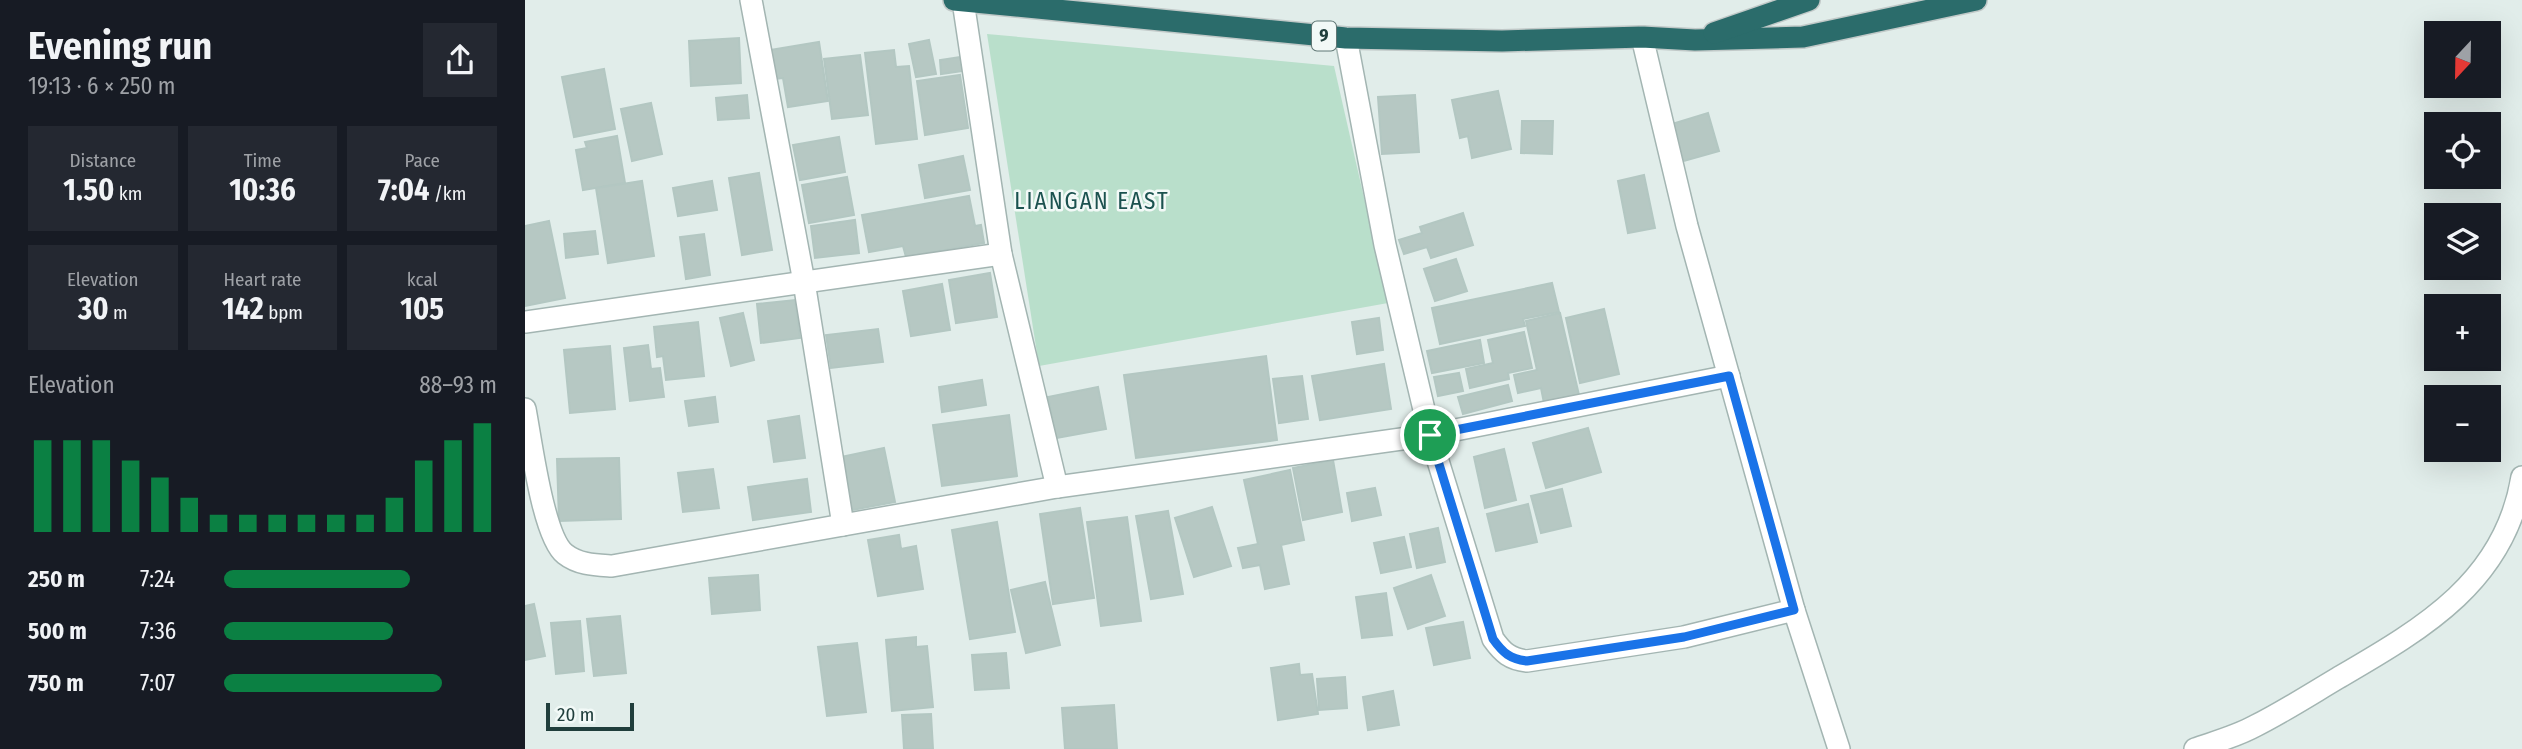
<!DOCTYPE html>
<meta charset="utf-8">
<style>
:root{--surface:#171b24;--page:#242831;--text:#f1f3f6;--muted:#9ea1a6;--accent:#0b8043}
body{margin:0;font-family:"Fira Sans Condensed",sans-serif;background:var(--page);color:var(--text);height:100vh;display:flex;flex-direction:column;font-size:26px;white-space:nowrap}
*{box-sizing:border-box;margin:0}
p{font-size:23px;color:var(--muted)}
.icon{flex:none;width:38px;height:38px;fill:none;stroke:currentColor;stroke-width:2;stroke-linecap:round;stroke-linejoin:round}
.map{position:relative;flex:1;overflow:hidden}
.panel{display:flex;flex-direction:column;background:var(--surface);width:525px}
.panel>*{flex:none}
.needle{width:46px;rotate:202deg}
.buttons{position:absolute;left:1899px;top:21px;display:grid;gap:14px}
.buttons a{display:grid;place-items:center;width:77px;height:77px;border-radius:0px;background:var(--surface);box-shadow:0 7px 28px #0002;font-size:35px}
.scale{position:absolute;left:21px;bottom:18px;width:88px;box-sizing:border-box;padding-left:7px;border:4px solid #203e3c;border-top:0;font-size:19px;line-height:24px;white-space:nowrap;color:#203e3c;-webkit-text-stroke:5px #f2f9f7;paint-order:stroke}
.pin{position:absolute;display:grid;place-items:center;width:60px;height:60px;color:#fff;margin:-30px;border:4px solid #fff;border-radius:50%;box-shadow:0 2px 7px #0007}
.round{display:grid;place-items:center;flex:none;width:74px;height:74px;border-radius:0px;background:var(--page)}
.summary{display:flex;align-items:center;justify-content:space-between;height:119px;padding:0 28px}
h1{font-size:38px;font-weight:700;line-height:52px}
.figures{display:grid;grid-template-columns:repeat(3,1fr);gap:10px;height:119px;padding:7px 28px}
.figures div{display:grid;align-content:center;border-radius:0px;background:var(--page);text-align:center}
.figures b{font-size:30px;font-weight:700}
.figures small{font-size:19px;font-weight:400}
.figures p{font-size:19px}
.chart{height:196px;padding:14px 28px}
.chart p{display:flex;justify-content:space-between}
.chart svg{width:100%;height:126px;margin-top:7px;stroke:var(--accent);stroke-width:6}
ul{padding:0 28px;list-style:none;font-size:23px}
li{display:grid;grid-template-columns:112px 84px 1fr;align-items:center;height:52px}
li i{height:18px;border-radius:9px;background:var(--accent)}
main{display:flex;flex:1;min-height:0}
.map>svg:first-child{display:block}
.green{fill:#b9dfcb}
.building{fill:#b6c8c3;stroke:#b3c7c2;stroke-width:2}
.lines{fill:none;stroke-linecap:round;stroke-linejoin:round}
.street-casing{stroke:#a3b5b2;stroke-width:24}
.highway-casing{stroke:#c1c9c8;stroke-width:24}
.street{stroke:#fff;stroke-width:21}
.highway{stroke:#2b6c6b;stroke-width:21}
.route-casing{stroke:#fff;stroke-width:14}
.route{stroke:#1a73e8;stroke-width:9}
.labels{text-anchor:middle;stroke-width:5;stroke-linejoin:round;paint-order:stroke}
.shield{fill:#f2f9f7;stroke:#5f7674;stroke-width:2}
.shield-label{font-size:18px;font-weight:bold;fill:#203e3c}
.quarter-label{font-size:23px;letter-spacing:2px;fill:#1b524f;stroke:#f2f9f7}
</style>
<main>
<section class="panel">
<div class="summary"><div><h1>Evening run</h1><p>19:13 · 6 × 250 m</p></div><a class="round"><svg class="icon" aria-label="share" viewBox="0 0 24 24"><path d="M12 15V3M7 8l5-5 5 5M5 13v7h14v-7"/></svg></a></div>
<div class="figures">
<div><p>Distance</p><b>1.50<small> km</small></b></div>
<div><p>Time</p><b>10:36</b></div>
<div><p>Pace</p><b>7:04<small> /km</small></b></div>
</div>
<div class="figures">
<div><p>Elevation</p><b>30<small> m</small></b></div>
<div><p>Heart rate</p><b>142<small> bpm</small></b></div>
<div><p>kcal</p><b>105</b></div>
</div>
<div class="chart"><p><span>Elevation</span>88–93 m</p>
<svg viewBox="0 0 160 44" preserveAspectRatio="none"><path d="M5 44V12M15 44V12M25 44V12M35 44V19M45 44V25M55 44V32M65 44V38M75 44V38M85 44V38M95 44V38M105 44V38M115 44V38M125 44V32M135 44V19M145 44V12M155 44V6"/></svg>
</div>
<ul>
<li><b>250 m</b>7:24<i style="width:68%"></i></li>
<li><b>500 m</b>7:36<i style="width:62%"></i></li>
<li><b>750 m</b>7:07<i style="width:80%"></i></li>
</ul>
</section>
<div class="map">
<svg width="1997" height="749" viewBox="0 0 1997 749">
<rect width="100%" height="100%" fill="#e1edea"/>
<polygon class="green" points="462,34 809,66 863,303 514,366"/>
<g class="building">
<polygon points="214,38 216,83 166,86 164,41"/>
<polygon points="404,40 411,74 391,77 384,44"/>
<polygon points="294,42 303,101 263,107 258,78 250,79 245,50"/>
<polygon points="369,50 371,67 384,66 392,139 351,144 340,53"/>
<polygon points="335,55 343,115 307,119 299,59"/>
<polygon points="436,57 438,71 416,74 415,60"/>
<polygon points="79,69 90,129 49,137 37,77"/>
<polygon points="435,75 443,128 400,135 392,81"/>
<polygon points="973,91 986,149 947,158 943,136 935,138 927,100"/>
<polygon points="222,95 224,118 193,120 191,98"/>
<polygon points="890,95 894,152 857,154 853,97"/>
<polygon points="126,103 137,154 107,161 96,109"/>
<polygon points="1183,113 1194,151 1155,162 1144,125"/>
<polygon points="997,121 1028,121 1027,154 996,153"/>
<polygon points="92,136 100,183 58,190 51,150 62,148 60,142"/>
<polygon points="314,137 320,172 275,180 268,145"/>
<polygon points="438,156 445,190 400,198 394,165"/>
<polygon points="234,173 247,250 217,255 204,178"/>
<polygon points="1119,175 1130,228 1103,233 1093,181"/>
<polygon points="322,177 329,215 284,223 277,185"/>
<polygon points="117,181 129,256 83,263 71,188"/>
<polygon points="187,181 192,210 153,216 148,188"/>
<polygon points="444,196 450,226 456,225 459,243 381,257 378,246 344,252 337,215"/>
<polygon points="938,213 948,245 906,258 902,247 879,254 874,240 897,233 895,227"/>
<polygon points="330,220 334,253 290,258 286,226"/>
<polygon points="24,221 40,298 0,306 0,226"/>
<polygon points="70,231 73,254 41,258 39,234"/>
<polygon points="179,234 185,275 161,279 155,237"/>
<polygon points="931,259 942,291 910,301 899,269"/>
<polygon points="465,273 472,317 431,323 424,280"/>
<polygon points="1027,283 1034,312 998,319 1000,326 915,344 907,308"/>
<polygon points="417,284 425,330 386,336 378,291"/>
<polygon points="270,300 275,338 236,343 232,304"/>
<polygon points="1079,309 1094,374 1055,383 1041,318"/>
<polygon points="218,313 229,360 206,366 195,318"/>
<polygon points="1035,313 1054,395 1019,403 1016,388 993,393 989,375 1012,370 1001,321"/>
<polygon points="854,318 858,350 832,354 827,322"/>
<polygon points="173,322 179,376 141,380 138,356 132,357 129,327"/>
<polygon points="353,329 358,362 306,368 301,335"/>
<polygon points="999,332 1007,368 983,373 984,379 945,388 941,369 968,363 963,340"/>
<polygon points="955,340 959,363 907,373 902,351"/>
<polygon points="123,345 126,369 135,368 139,397 105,401 99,348"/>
<polygon points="85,346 90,409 45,413 39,350"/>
<polygon points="741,356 752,440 611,458 599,375"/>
<polygon points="859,364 866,409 795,420 787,376"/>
<polygon points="934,373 938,391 913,396 909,377"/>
<polygon points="777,376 783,419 754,423 748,379"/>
<polygon points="457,380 461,405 417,412 414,387"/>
<polygon points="983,385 987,401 938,414 933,397"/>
<polygon points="573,387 581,429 531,438 523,397"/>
<polygon points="190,397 193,422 164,426 160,401"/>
<polygon points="484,415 492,476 417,486 408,425"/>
<polygon points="274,416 280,458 249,462 243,421"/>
<polygon points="1063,428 1076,472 1021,488 1008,443"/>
<polygon points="359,448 370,502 327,510 316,457"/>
<polygon points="979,449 991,500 960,508 949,457"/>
<polygon points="94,458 96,519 34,521 32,459"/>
<polygon points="808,460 817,512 778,520 768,468"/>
<polygon points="188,469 194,508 158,512 153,473"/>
<polygon points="765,470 779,540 756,545 764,584 740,589 735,565 718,568 713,548 733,544 719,480"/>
<polygon points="282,479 286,512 228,520 223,487"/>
<polygon points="850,488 856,515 827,521 822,493"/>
<polygon points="1037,489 1046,526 1016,533 1006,496"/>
<polygon points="1003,504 1012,542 971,551 962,514"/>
<polygon points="687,507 706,566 669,577 650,518"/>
<polygon points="555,508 569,598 528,604 515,514"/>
<polygon points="643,511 658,594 626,599 611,516"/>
<polygon points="602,517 616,621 576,626 562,522"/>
<polygon points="472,522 490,632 445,639 427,530"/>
<polygon points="913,528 920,562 892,568 885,534"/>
<polygon points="374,535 376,549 391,546 398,589 353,596 343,540"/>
<polygon points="879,537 886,567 856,573 849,543"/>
<polygon points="233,575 235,610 187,614 184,578"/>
<polygon points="906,575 920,616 883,629 869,588"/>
<polygon points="520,582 535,645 501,653 486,590"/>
<polygon points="861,593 867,635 837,638 831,597"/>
<polygon points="9,604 20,656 0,660 0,606"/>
<polygon points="95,616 101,673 69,676 62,619"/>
<polygon points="55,621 59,671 31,674 26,623"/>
<polygon points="938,622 945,658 909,665 901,628"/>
<polygon points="391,637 391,647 402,646 408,707 367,711 361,640"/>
<polygon points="332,643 341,712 302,716 293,647"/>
<polygon points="481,653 484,688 450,690 447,655"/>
<polygon points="774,664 775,675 787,674 793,714 753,720 746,668"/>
<polygon points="820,677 822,708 794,710 792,679"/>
<polygon points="868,691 874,725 843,730 838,697"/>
<polygon points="589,705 592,749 540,749 537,708"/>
<polygon points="406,714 408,749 379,749 377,715"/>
</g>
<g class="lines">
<g class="street-casing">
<g id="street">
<polyline points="226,0 279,282 318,525"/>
<polyline points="438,1 476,254 532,487"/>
<polyline points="1117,37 1162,226 1269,610 1314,749"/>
<path d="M821 38 860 245 905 435 968 639C978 653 985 659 1002 661L1159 637 1269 610"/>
<polyline points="0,322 476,254"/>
<path d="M0 409C6 440 18 537 40 554 54 565 71 565 87 566L532 487 905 435 1204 376"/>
<path d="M1670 749C1690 742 1712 736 1730 726 1758 712 1786 694 1813 678 1897 629 1980 582 1997 477"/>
</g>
</g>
<g class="highway-casing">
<g id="highway">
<polyline points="429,0 821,38 977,41 1117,37 1170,40 1278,37 1451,0"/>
<polyline points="1189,33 1284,0"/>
</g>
</g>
<use href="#street" class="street"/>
<use href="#highway" class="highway"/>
</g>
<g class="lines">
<g class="route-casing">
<path id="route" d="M1204 376 1269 610 1159 637 1002 661C985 659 978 653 968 639L905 435Z"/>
</g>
<use href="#route" class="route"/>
</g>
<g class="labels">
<rect class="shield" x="787" y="21.5" width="24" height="29" rx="5"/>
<g class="shield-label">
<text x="799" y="42">9</text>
</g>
<g class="quarter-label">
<text x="567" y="209">LIANGAN EAST</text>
</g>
</g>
</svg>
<div class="buttons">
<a><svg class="needle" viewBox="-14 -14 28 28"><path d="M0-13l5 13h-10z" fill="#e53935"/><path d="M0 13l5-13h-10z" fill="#9ea1a6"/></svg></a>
<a><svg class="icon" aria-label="locate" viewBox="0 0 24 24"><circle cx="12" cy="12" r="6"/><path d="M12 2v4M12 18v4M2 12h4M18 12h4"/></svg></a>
<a><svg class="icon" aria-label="layers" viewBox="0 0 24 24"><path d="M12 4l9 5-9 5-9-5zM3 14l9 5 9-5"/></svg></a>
<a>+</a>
<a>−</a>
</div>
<div class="scale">20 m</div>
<div class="pin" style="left:905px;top:435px;background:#1e9e55"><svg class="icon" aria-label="arrive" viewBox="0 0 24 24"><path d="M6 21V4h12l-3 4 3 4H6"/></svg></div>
</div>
</main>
